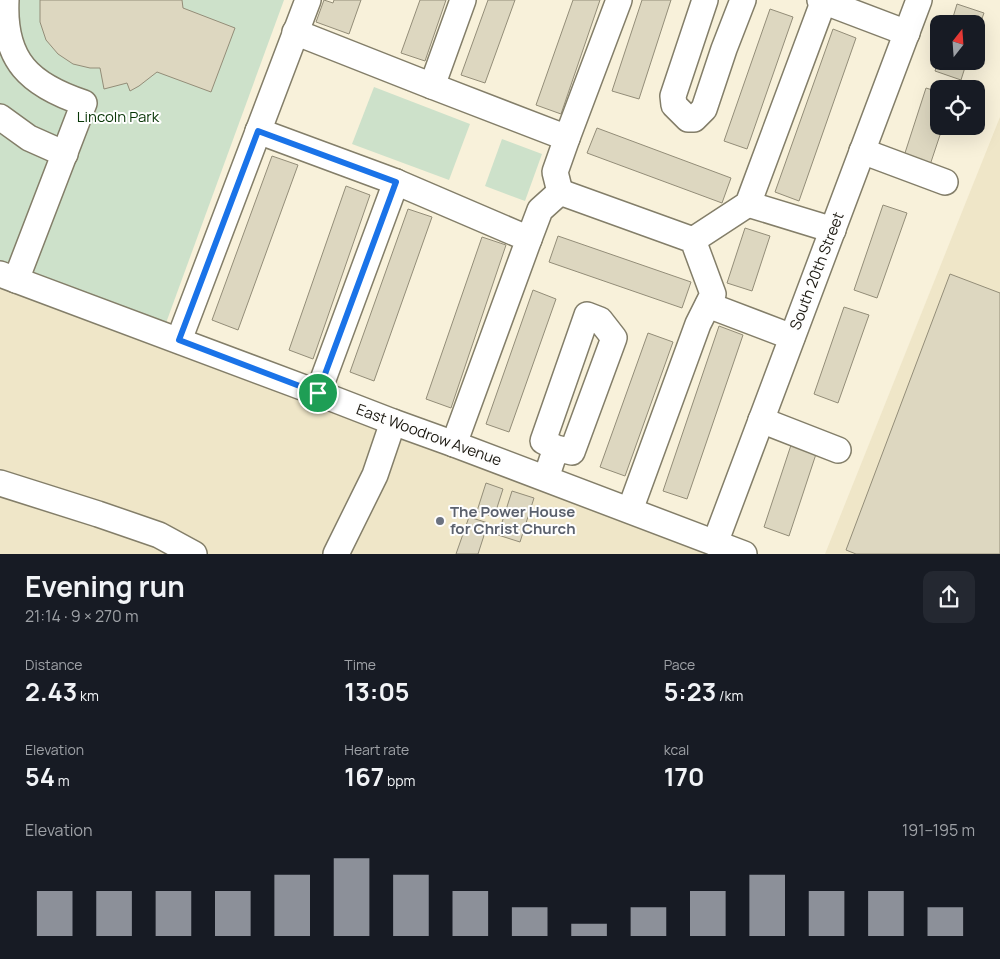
<!DOCTYPE html>
<meta charset="utf-8">
<style>
:root{--surface:#171b24;--page:#242831;--text:#f1f3f6;--muted:#9ea1a6;--accent:#8c9099}
body{margin:0;font-family:Manrope,sans-serif;background:var(--page);color:var(--text);height:100vh;display:flex;flex-direction:column;font-size:19px;white-space:nowrap}
*{box-sizing:border-box;margin:0}
p{font-size:16px;color:var(--muted)}
.icon{flex:none;width:28px;height:28px;fill:none;stroke:currentColor;stroke-width:2;stroke-linecap:round;stroke-linejoin:round}
.map{position:relative;height:554px;overflow:hidden}
.details{display:flex;flex-direction:column;background:var(--surface);flex:1}
.details>*{flex:none}
.needle{width:32px;rotate:17deg}
.buttons{position:absolute;left:930px;top:15px;display:grid;gap:10px}
.buttons a{display:grid;place-items:center;width:55px;height:55px;border-radius:10px;background:var(--surface);box-shadow:0 5px 20px #0002;font-size:25px}
.pin{position:absolute;display:grid;place-items:center;width:42px;height:42px;color:#fff;margin:-21px;border:2px solid #fff;border-radius:50%;box-shadow:0 1px 5px #0007}
.round{display:grid;place-items:center;flex:none;width:52px;height:52px;border-radius:10px;background:var(--page)}
.summary{display:flex;align-items:center;justify-content:space-between;height:85px;padding:0 25px}
h1{font-size:28px;font-weight:700;line-height:38px}
.metrics{display:grid;grid-template-columns:repeat(3,1fr);gap:8px;height:85px;padding:5px 25px}
.metrics div{display:grid;align-content:center}
.metrics b{font-size:25px;font-weight:700}
.metrics small{font-size:14px;font-weight:400}
.metrics p{font-size:14px}
.chart{height:140px;padding:10px 25px}
.chart p{display:flex;justify-content:space-between}
.chart svg{width:100%;height:90px;margin-top:5px;stroke:var(--accent);stroke-width:6}
.map>svg:first-child{display:block}
.built{fill:#efe6c8}
.green{fill:#cde1ca}
.building{fill:#ddd7c0;stroke:#938d78}
.lines{fill:none;stroke-linecap:round;stroke-linejoin:round}
.minor-casing{stroke:#837e69;stroke-width:28}
.minor{stroke:#fff;stroke-width:25}
.route-casing{stroke:#fff;stroke-width:10}
.route{stroke:#1a73e8;stroke-width:6}
.worship-dot{fill:#6b7280;stroke:#fefefe;stroke-width:2}
.labels{text-anchor:middle;stroke-width:4;stroke-linejoin:round;paint-order:stroke}
.park-label{font-size:15px;fill:#083606;stroke:#fefefe}
.street-label{font-size:15px;fill:#1a170f;stroke:#fefefe}
.worship-label{font-size:15px;font-weight:bold;fill:#5b616d;stroke:#fefefe;text-anchor:start}
</style>
<div class="map">
<svg width="1000" height="554" viewBox="0 0 1000 554">
<rect width="100%" height="100%" fill="#f8f1da"/>
<g class="built">
<polygon points="1000,117 1000,554 825,554"/>
<polygon points="0,261 166,323 743,554 0,554"/>
</g>
<g class="green">
<polygon points="0,0 284,0 166,323 0,261"/>
<polygon points="374,87 470,124 449,180 352,144"/>
<polygon points="502,139 542,154 525,201 485,186"/>
</g>
<g class="building">
<polygon points="40,0 182,0 183,8 235,28 211,92 157,72 139,86 130,91 127,83 104,89 100,68 90,68 73,64 58,54 46,40 40,22"/>
<polygon points="324,0 333,3 334,0 361,0 349,34 316,22"/>
<polygon points="420,0 446,0 425,61 401,53"/>
<polygon points="488,0 515,0 485,83 461,75"/>
<polygon points="573,0 600,0 561,114 536,105"/>
<polygon points="642,0 671,0 639,99 612,91"/>
<polygon points="957,4 984,13 976,35 976,24 951,24"/>
<polygon points="770,9 793,17 747,149 724,141"/>
<polygon points="833,29 856,38 799,201 775,192"/>
<polygon points="939,59 939,61 967,61 961,80 935,71"/>
<polygon points="926,88 939,92 939,126 943,126 930,165 904,156"/>
<polygon points="597,128 731,178 722,203 587,153"/>
<polygon points="272,156 298,165 238,330 212,320"/>
<polygon points="346,186 370,195 313,359 289,350"/>
<polygon points="883,205 907,213 877,298 854,290"/>
<polygon points="408,209 432,217 374,381 350,372"/>
<polygon points="745,228 770,236 752,291 727,283"/>
<polygon points="558,236 691,282 682,308 549,262"/>
<polygon points="482,237 506,245 451,408 426,399"/>
<polygon points="950,274 1000,293 1000,554 856,554 846,550"/>
<polygon points="533,290 556,299 509,432 486,424"/>
<polygon points="844,307 869,315 838,403 814,394"/>
<polygon points="719,326 743,335 687,499 663,491"/>
<polygon points="648,333 673,342 625,476 600,467"/>
<polygon points="792,442 817,451 789,536 764,527"/>
<polygon points="486,483 503,489 494,517 477,511"/>
<polygon points="512,491 534,498 520,542 498,535"/>
<polygon points="469,517 488,523 478,554 456,554"/>
</g>
<g class="lines">
<g class="minor-casing">
<g id="minor">
<path d="M6 0C3 61 30 85 84 103L16 280"/>
<polyline points="705,0 673,96 674,105 688,119 694,119 704,109 724,49 743,0"/>
<polyline points="820,0 907,33"/>
<polyline points="295,32 432,86 463,0"/>
<polyline points="432,86 567,138 619,0"/>
<polyline points="0,117 29,138 65,154"/>
<polyline points="258,131 396,182"/>
<polyline points="862,151 945,182"/>
<polyline points="560,192 555,172 567,138"/>
<polyline points="748,204 833,230"/>
<polyline points="529,239 540,210 560,192 693,240 713,294 698,324 630,510"/>
<polyline points="693,240 748,204 824,0"/>
<polyline points="0,274 318,393 393,422 454,444 744,554"/>
<polyline points="708,305 792,337"/>
<polyline points="179,340 308,0"/>
<polyline points="318,393 396,182 529,239 454,444"/>
<polyline points="761,420 838,450"/>
<polyline points="546,478 556,448 572,452 614,338 600,320 587,315 543,441 556,448"/>
<polyline points="0,483 98,514 159,535 194,554"/>
<polyline points="715,543 919,0"/>
<polyline points="336,554 375,475 393,422"/>
</g>
</g>
<use href="#minor" class="minor"/>
</g>
<g class="lines">
<g class="route-casing">
<polygon id="route" points="258,131 396,182 318,393 179,340"/>
</g>
<use href="#route" class="route"/>
</g>
<circle class="worship-dot" cx="440" cy="521" r="5"/>
<g class="labels">
<g class="park-label">
<text x="118" y="122">Lincoln Park</text>
</g>
<g class="street-label">
<text transform="translate(817 271) rotate(-69)" y="5">South 20th Street</text>
<text transform="translate(429 435) rotate(20)" y="5">East Woodrow Avenue</text>
</g>
<g class="worship-label">
<text x="450" y="517">The Power House<tspan x="450" dy="17">for Christ Church</tspan></text>
</g>
</g>
</svg>
<div class="buttons">
<a><svg class="needle" viewBox="-14 -14 28 28"><path d="M0-13l5 13h-10z" fill="#e53935"/><path d="M0 13l5-13h-10z" fill="#9ea1a6"/></svg></a>
<a><svg class="icon" aria-label="locate" viewBox="0 0 24 24"><circle cx="12" cy="12" r="6"/><path d="M12 2v4M12 18v4M2 12h4M18 12h4"/></svg></a>
</div>
<div class="pin" style="left:318px;top:393px;background:#1e9e55"><svg class="icon" aria-label="arrive" viewBox="0 0 24 24"><path d="M6 21V4h12l-3 4 3 4H6"/></svg></div>
</div>
<section class="details">
<div class="summary"><div><h1>Evening run</h1><p>21:14 · 9 × 270 m</p></div><a class="round"><svg class="icon" aria-label="share" viewBox="0 0 24 24"><path d="M12 15V3M7 8l5-5 5 5M5 13v7h14v-7"/></svg></a></div>
<div class="metrics">
<div><p>Distance</p><b>2.43<small> km</small></b></div>
<div><p>Time</p><b>13:05</b></div>
<div><p>Pace</p><b>5:23<small> /km</small></b></div>
</div>
<div class="metrics">
<div><p>Elevation</p><b>54<small> m</small></b></div>
<div><p>Heart rate</p><b>167<small> bpm</small></b></div>
<div><p>kcal</p><b>170</b></div>
</div>
<div class="chart"><p><span>Elevation</span>191–195 m</p>
<svg viewBox="0 0 160 44" preserveAspectRatio="none"><path d="M5 44V22M15 44V22M25 44V22M35 44V22M45 44V14M55 44V6M65 44V14M75 44V22M85 44V30M95 44V38M105 44V30M115 44V22M125 44V14M135 44V22M145 44V22M155 44V30"/></svg>
</div>
</section>
